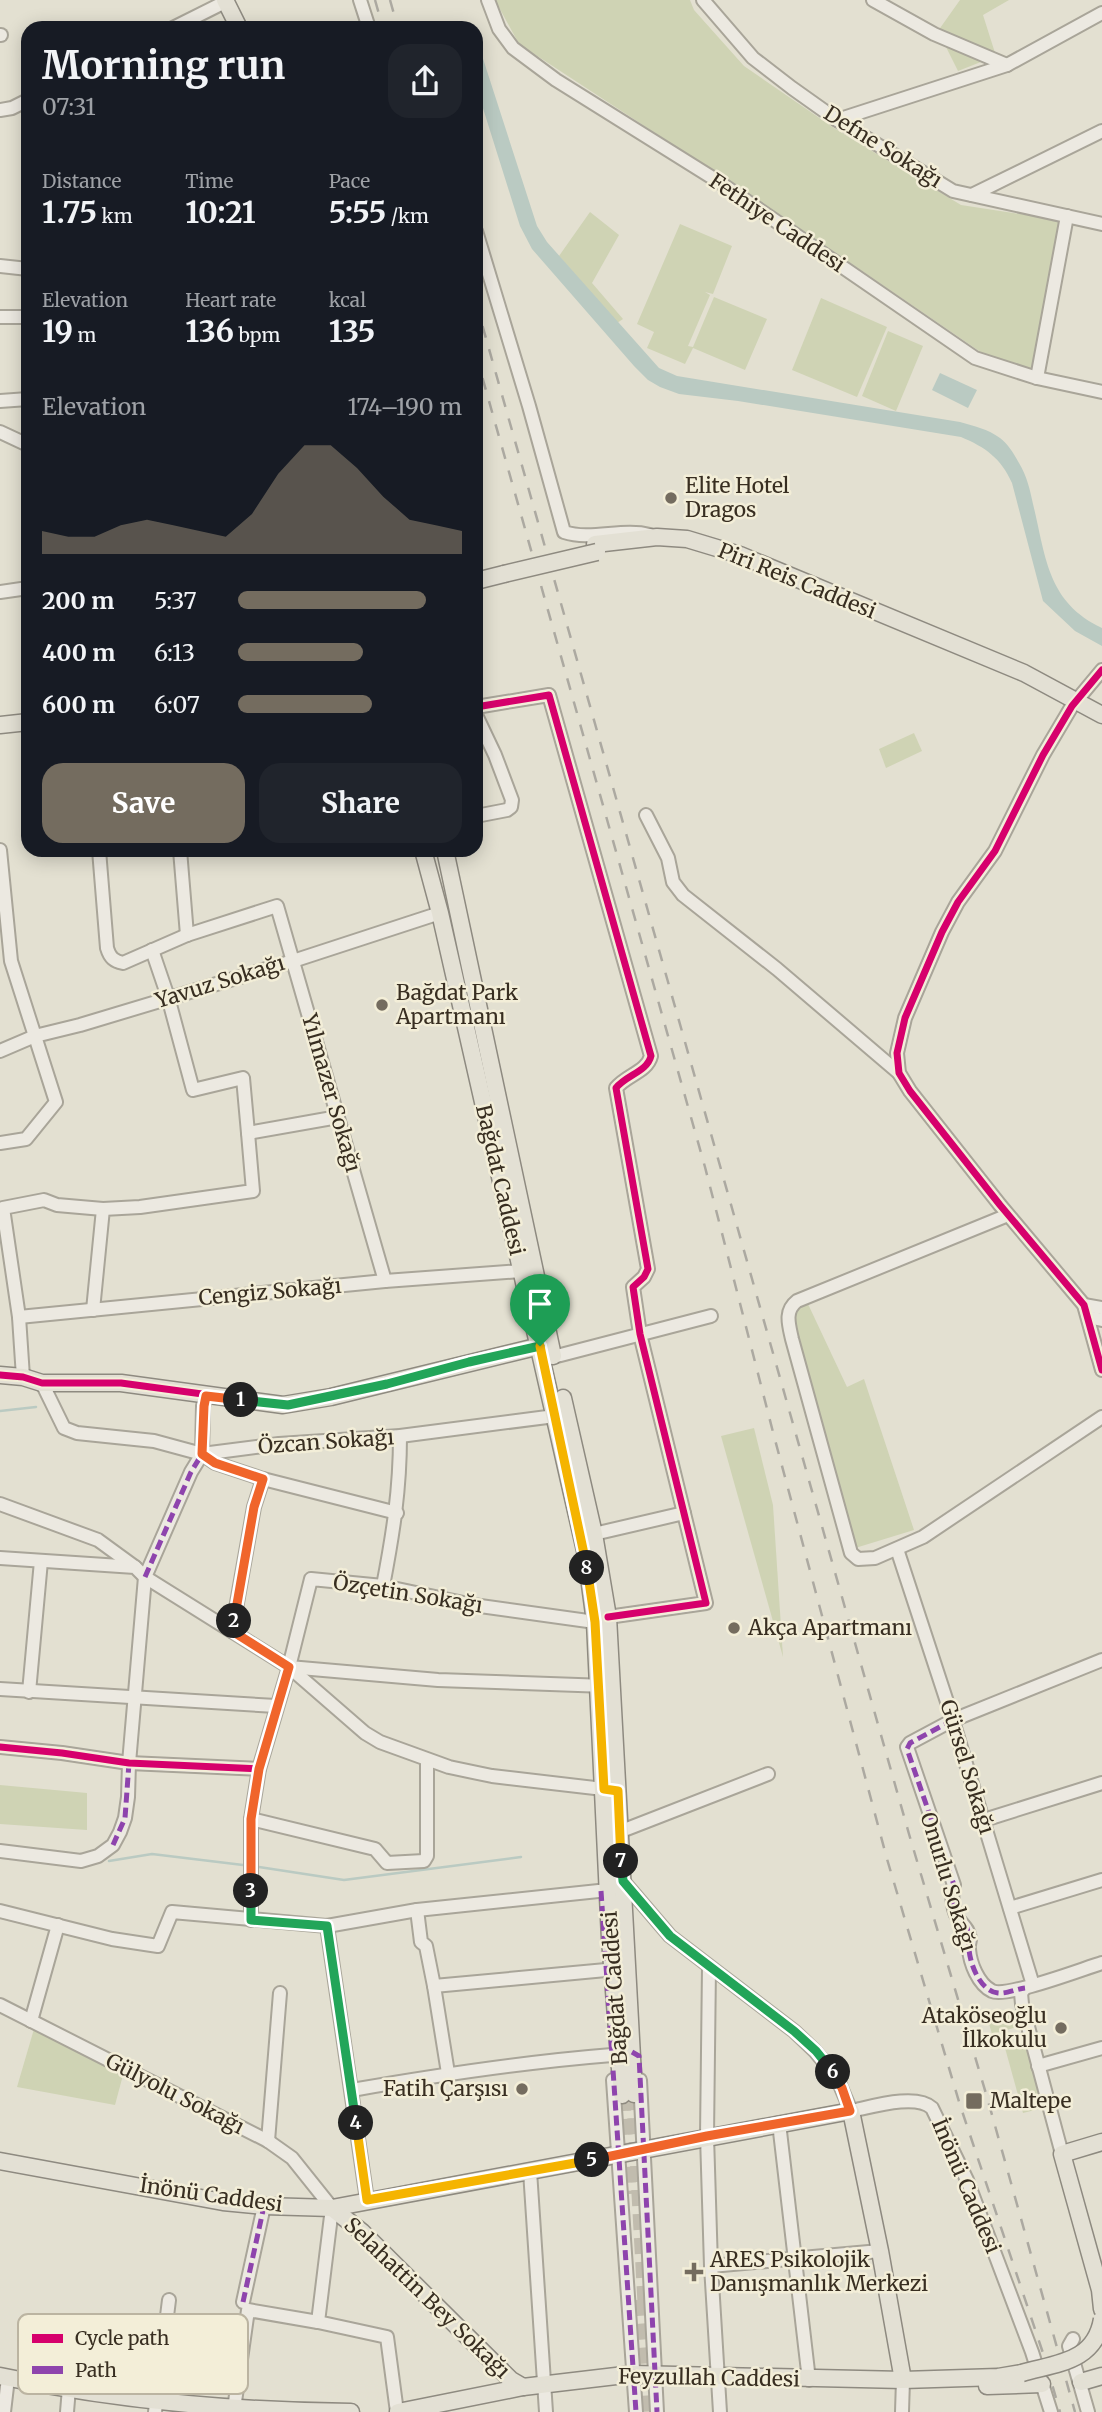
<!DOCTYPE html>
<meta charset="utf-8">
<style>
:root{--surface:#171b24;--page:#20242c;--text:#f1f3f6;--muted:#9ea1a6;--accent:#746c5f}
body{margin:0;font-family:Merriweather,serif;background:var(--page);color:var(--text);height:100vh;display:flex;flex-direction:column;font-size:26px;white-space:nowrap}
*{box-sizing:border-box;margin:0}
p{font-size:23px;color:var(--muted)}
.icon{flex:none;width:38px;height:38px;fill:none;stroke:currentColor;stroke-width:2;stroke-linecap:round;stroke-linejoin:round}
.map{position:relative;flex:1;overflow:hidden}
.panel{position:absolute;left:21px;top:21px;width:462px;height:836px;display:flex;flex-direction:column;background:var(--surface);border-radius:21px;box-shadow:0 4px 18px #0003}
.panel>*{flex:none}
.pin{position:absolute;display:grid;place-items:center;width:60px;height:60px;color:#fff;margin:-72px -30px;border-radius:50% 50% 50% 0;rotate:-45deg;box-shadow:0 0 7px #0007}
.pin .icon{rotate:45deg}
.km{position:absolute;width:35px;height:35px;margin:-18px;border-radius:50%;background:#222;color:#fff;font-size:19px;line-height:35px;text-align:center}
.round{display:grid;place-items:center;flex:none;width:74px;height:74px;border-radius:21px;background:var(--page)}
.head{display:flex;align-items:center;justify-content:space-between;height:119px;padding:0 21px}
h1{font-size:38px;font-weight:700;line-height:52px}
.stats{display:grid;grid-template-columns:repeat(3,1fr);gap:10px;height:119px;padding:7px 21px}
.stats div{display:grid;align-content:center}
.stats b{font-size:30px;font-weight:700}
.stats small{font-size:19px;font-weight:400}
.stats p{font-size:19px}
.chart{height:196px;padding:14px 21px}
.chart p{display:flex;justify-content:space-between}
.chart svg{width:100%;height:126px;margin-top:7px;fill:var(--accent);opacity:.7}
.action{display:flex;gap:14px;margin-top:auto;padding:14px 21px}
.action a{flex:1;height:80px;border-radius:21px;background:var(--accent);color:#fff;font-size:28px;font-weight:700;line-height:80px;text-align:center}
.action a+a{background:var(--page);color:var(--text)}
ul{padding:0 21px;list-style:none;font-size:23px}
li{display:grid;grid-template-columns:112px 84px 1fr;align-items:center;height:52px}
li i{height:18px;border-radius:9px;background:var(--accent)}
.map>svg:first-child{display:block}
.green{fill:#cfd3b4}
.water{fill:#bacac2}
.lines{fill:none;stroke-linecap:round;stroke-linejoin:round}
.stream{stroke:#bacac2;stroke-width:2.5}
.major-tunnel{stroke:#c1bcae;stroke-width:16;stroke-dasharray:16 8;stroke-linecap:butt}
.minor-casing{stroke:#a9a599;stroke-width:16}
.major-casing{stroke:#8e8a80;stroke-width:19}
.minor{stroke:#ece9e1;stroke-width:12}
.major{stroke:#e3e0d4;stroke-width:16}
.rail{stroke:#aca9a1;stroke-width:2.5;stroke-dasharray:12 12;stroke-linecap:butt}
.major-bridge-casing{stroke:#8e8a80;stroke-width:19;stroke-linecap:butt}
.major-bridge{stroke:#e3e0d4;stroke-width:16}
.quiet{stroke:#8e44ad;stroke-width:5;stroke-dasharray:10 5;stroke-linecap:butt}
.cycleway-casing{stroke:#f3eed8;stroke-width:11}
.cycleway{stroke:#d6006c;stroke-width:7}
.split-1-casing{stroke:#fff;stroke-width:14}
.split-2-casing{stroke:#fff;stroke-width:14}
.split-3-casing{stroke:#fff;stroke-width:14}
.split-4-casing{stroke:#fff;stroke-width:14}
.split-5-casing{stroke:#fff;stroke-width:14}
.split-6-casing{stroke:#fff;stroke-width:14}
.split-7-casing{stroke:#fff;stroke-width:14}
.split-8-casing{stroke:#fff;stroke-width:14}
.split-9-casing{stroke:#fff;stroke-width:14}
.split-1{stroke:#22a559;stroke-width:9}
.split-2{stroke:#f0652b;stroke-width:9}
.split-3{stroke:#f0652b;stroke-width:9}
.split-4{stroke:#22a559;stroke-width:9}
.split-5{stroke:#f5b400;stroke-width:9}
.split-6{stroke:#f0652b;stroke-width:9}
.split-7{stroke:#22a559;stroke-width:9}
.split-8{stroke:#f5b400;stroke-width:9}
.split-9{stroke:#f5b400;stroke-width:9}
.poi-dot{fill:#746c5f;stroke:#f3eed8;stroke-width:2.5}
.labels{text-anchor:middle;stroke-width:5;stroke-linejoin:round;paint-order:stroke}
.street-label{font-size:21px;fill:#382e21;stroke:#f3eed8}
.poi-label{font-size:21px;fill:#382e21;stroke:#f3eed8;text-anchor:start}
.key{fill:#f3eed8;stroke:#bbb4a1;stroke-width:2}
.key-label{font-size:19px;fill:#382e21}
</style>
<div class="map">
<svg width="1102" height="2412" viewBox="0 0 1102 2412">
<rect width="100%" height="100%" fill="#e3e0d1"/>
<g class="green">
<polygon points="495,0 690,0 694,10 744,66 834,128 961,205 1060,220 1031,370 982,353 779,214 519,44"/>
<polygon points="960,0 1009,0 983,15 996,56 958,71 938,31"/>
<polygon points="590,212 619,235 592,283 623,319 617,323 559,256"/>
<polygon points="680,224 732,246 713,294 705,292 710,295 688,346 693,347 714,297 767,319 745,370 693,348 685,364 647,348 654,332 637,324"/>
<polygon points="821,298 887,327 857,397 792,370"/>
<polygon points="888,331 923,346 896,411 862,396"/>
<polygon points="914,733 922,751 886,768 879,749"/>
<path d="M808 1304 847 1387 864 1379 914 1530 852 1549 792 1323C794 1311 796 1307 808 1304Z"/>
<polygon points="754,1428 773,1505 783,1657 721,1436"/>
<polygon points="0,1785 87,1793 87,1830 0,1824"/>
<polygon points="985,2010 992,2013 1018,2015 1021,2026 992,2034"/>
<polygon points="34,2029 123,2075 115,2105 17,2087"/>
<polygon points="1026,2042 1043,2108 1023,2113 1005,2048"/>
</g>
<g class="water">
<path d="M476 37 537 226 547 242 659 368 677 376 960 422C974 426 988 429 1000 438 1008 444 1014 454 1019 463 1027 476 1030 490 1033 504 1046 557 1047 602 1102 628V646L1075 631 1043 601 1012 483C1001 458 985 447 961 437L738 401 679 394 660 387 648 380 634 366 532 249 520 226 476 86Z"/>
<polygon points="940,373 977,390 968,408 932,390"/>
</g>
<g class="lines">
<g class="stream">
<polyline points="0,1411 36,1407"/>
<polyline points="109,1861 152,1854 243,1865"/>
<polyline points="259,1867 344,1880 521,1857"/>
</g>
<g class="major-tunnel">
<polyline points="634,2094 646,2312"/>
<polyline points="622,2095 629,2194"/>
<polyline points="636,2300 644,2412"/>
</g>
<g class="minor-casing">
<g id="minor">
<polyline points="360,0 369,28"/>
<polyline points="488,0 499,29 513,48 556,80 716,180 975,358 1037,378 1102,392"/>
<polyline points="703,0 753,58 792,88 837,120 953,191 1102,224"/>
<polyline points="873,0 934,34 1007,65"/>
<polyline points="173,28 227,1"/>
<polyline points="0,35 1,35"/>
<polyline points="0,110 12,108 28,100"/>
<polyline points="837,120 1007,65 1102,13"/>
<polyline points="972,195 1102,131"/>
<path d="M476 231 529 406 564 532C591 541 622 528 650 535"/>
<polyline points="0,266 28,269"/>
<polyline points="0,317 28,317"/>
<polyline points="1037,378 1067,216"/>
<polyline points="0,401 28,399"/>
<polyline points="0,432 28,445"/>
<polyline points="0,592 28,588"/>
<polyline points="1102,670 1072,706 1043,755 995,851 958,902 942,932 905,1018 897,1053 899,1073 910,1091 1000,1205 1084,1305 1102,1370"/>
<path d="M476 707 549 695 651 1056C647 1072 626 1075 616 1088L648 1269 644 1277 633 1287 640 1334 706 1603 608 1617"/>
<polyline points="476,715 495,755 512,800 511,807 507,810 476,816"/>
<polyline points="646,815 668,858 673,882 683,895 777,969 899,1073"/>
<polyline points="0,850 11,961 56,1102 26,1139 0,1143"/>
<path d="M99 850 107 948C110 958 114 961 123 963L187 935 277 906 385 1281"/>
<polyline points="180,850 187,935"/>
<polyline points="152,950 168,997 193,1090 243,1078 248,1133 338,1117"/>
<polyline points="0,1051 35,1036 80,1025 293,961 440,913"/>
<path d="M1008 1215 797 1301C784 1311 789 1325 792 1339L851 1553 858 1559 875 1558 923 1537 1102 1417"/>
<polyline points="1084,1305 1102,1308"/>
<polyline points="93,1310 103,1209 140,1207 253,1191 248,1133"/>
<polyline points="19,1317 385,1281 521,1271"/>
<polyline points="1088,1317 1102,1320"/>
<polyline points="553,1357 711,1316"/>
<polyline points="23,1377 19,1317 3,1208 44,1200 57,1205 103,1209"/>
<polyline points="42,1383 64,1428 77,1433 154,1441 202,1454 279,1444 400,1436 555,1416"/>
<polyline points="202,1454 215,1463 263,1479 397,1513"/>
<polyline points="0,1504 98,1540 135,1567"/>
<polyline points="594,1534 684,1513"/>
<polyline points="897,1549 950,1711 1033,1985"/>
<polyline points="0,1558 135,1567 145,1577 289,1667 365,1733 380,1742 449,1767 492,1776 612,1790"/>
<path d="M383 1586C393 1534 400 1490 400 1436"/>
<polyline points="232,1631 254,1507 263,1479"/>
<path d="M1102 1660 953 1720 910 1743 907 1747 954 1885C951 1894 952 1912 960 1921 964 1926 969 1930 970 1939 970 1942 968 1946 969 1949 970 1963 978 1984 992 1991 1007 1998 1082 1969 1102 1963"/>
<polyline points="289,1667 438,1680 606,1686"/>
<polyline points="0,1689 276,1706"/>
<polyline points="29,1692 41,1561"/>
<polyline points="0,1747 62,1753 129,1763 259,1769"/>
<polyline points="251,1819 375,1849 387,1863 424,1861 427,1856 427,1760"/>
<polyline points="984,1820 1102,1783"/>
<polyline points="619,1832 768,1774"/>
<polyline points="0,1851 81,1861 98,1856 113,1845 120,1832 125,1818 128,1797 129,1763 145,1577 191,1472 202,1454 203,1406 206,1396"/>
<path d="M623 1881 670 1936 794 2031 815 2051 837 2078 851 2111C871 2107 916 2093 932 2108L967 2180 1032 2352 1051 2412"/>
<polyline points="1010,1908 1102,1880"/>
<polyline points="417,1910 421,1942 426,1946 434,1986"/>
<polyline points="0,1911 112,1939 158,1946 172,1912 327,1926 417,1910 608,1890"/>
<polyline points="251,1920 251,1819 259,1769 289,1667 311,1579 383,1586 473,1605 595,1622"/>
<polyline points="327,1926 367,2200"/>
<polyline points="709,1967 707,2136 711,2266 720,2412"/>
<polyline points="1025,1988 1021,1993 1022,2004 1062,2154"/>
<polyline points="0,2005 268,2141 292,2158 332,2208 318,2322 387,2337 397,2412"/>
<polyline points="31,2021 58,1925"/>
<polyline points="1038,2066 1102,2048"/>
<polyline points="448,2073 434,1986 606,1970"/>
<polyline points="613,2080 636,2412"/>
<polyline points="640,2080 657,2412"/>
<path d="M352 2090C438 2075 524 2062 612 2055"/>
<polyline points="779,2123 809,2380"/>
<polyline points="268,2141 280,1993"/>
<polyline points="530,2171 546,2412"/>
<polyline points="711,2266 880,2251"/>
<polyline points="243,2302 264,2206"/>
<polyline points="1073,2339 1069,2346 1088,2412"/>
<polyline points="234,2409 248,2310 318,2322"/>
<polyline points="4,2412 8,2378"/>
<polyline points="67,2412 69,2388"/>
<polyline points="155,2412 169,2300"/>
<polyline points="902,2412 903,2380"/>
</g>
</g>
<g class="major-casing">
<g id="major">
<polyline points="225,0 239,28"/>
<polyline points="595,544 657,537 687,539 740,555 1024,673 1102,715"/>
<polyline points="476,581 504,574"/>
<polyline points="0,725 28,722"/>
<polyline points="423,850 440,913 586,1555 595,1622 610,1939 622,2095"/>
<polyline points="445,850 553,1356"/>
<polyline points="0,1375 23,1377 42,1383 121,1383 283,1405 331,1397 540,1346"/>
<polyline points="563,1398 594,1534 608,1617 634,2094"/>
<polyline points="1102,2142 1062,2154 1100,2290 1102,2309"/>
<polyline points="0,2161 223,2202 264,2206 332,2208 851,2111 880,2251 903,2380"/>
<polyline points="332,2208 362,2232 511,2380 523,2387"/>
<path d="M0 2376C115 2400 233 2411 351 2412"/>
<polyline points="1081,2382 1102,2376"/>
<polyline points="987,2386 1042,2384"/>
<polyline points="398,2412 523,2387 633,2374 903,2380 998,2377 1022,2373"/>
</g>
</g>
<use href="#minor" class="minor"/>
<use href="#major" class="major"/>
<g class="rail">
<polyline points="375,0 383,28"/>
<polyline points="390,0 398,28"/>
<polyline points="476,303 909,1834 987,2097 1075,2412"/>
<polyline points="476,355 705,1167 774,1436 887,1859 960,2105 1044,2356 1060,2412"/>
</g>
<g class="major-bridge-casing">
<g id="major-bridge">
<polyline points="504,574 597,552"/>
<path d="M1022 2373C1057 2363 1095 2362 1102 2319"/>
</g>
</g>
<use href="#major-bridge" class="major-bridge"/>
<g class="quiet">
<polyline points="145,1577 191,1472 202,1454 203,1406 206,1396"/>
<path d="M953 1720 910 1743 907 1749 954 1885C951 1894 952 1912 960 1921 962 1923 965 1925 967 1928 970 1937 968 1942 969 1949 970 1964 980 1991 998 1993 1006 1994 1016 1989 1025 1988"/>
<polyline points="113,1845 125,1818 129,1763"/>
<polyline points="601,1891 636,2412"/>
<polyline points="632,2052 639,2056 657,2412"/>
<polyline points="243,2302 264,2206"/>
</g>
<g class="cycleway-casing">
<g id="cycleway">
<polyline points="1102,670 1072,706 1043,755 995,851 958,902 942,932 905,1018 897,1053 899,1073 910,1091 1000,1205 1084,1305 1102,1370"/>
<path d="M476 707 549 695 651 1056C647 1072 626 1075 616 1088L648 1269 644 1277 633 1287 640 1334 706 1603 608 1617"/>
<polyline points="0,1375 23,1377 42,1383 121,1383 283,1405 331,1397 540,1346"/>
<polyline points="0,1747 62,1753 129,1763 259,1769"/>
</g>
</g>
<use href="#cycleway" class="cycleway"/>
</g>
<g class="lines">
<g class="split-1-casing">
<polyline id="split-1" points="241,1400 288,1405 387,1384 469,1362 540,1346"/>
</g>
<g class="split-2-casing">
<polyline id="split-2" points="234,1621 254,1507 263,1479 215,1463 202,1454 204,1406 206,1396 241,1400"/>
</g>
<g class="split-3-casing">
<polyline id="split-3" points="234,1621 232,1631 289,1667 259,1769 251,1819 251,1891"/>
</g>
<g class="split-4-casing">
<polyline id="split-4" points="251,1891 251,1920 327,1926 356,2123"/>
</g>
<g class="split-5-casing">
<polyline id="split-5" points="356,2123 367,2200 592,2160"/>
</g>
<g class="split-6-casing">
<polyline id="split-6" points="592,2160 707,2136 850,2111 842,2088 833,2072"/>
</g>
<g class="split-7-casing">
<polyline id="split-7" points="621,1861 623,1881 670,1936 794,2031 816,2051 833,2072"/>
</g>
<g class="split-8-casing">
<polyline id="split-8" points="587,1568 595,1622 604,1789 618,1791 621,1861"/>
</g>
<g class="split-9-casing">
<polyline id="split-9" points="540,1346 587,1568"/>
</g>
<use href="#split-1" class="split-1"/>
<use href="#split-2" class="split-2"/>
<use href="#split-3" class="split-3"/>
<use href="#split-4" class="split-4"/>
<use href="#split-5" class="split-5"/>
<use href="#split-6" class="split-6"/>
<use href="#split-7" class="split-7"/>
<use href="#split-8" class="split-8"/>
<use href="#split-9" class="split-9"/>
</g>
<g class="poi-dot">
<circle cx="671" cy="498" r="7"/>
<circle cx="382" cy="1005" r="7"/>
<circle cx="734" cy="1628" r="7"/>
<circle cx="1061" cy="2028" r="7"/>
<circle cx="522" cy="2089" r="7"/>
<rect x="965" y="2092" width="18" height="18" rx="3.5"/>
<path d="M690.5 2261.5h7v7h7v7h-7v7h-7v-7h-7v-7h7z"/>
</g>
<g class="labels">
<g class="street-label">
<text transform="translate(883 147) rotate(32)" y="7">Defne Sokağı</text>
<text transform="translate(777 223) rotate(34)" y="7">Fethiye Caddesi</text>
<text transform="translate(797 581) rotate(22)" y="7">Piri Reis Caddesi</text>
<text transform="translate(220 982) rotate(-17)" y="7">Yavuz Sokağı</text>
<text transform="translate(331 1093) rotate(74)" y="7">Yılmazer Sokağı</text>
<text transform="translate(500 1180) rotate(77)" y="7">Bağdat Caddesi</text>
<text transform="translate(270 1292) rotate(-5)" y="7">Cengiz Sokağı</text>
<text transform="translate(326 1442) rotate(-4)" y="7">Özcan Sokağı</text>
<text transform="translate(408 1594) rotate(9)" y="7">Özçetin Sokağı</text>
<text transform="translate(967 1767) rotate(73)" y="7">Gürsel Sokağı</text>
<text transform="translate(948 1882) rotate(73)" y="7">Onurlu Sokağı</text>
<text transform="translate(615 1988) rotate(-94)" y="7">Bağdat Caddesi</text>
<text transform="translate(175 2094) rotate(27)" y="7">Gülyolu Sokağı</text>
<text transform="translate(966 2186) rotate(67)" y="7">İnönü Caddesi</text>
<text transform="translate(211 2195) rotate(8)" y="7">İnönü Caddesi</text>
<text transform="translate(427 2298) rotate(44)" y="7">Selahattin Bey Sokağı</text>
<text transform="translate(709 2378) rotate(1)" y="7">Feyzullah Caddesi</text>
</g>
<g class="poi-label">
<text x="685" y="493">Elite Hotel<tspan x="685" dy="24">Dragos</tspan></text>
<text x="396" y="1000">Bağdat Park<tspan x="396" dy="24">Apartmanı</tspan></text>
<text x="748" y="1635">Akça Apartmanı</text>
<text x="1047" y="2023" text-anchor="end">Ataköseoğlu<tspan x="1047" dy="24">İlkokulu</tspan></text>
<text x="508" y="2096" text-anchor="end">Fatih Çarşısı</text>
<text x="990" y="2108">Maltepe</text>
<text x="710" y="2267">ARES Psikolojik<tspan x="710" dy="24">Danışmanlık Merkezi</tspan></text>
</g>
</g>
<rect x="18" y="2314" width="230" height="80" rx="10" class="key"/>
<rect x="32" y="2334" width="31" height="9" fill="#d6006c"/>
<rect x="32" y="2366" width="31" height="8" fill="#8e44ad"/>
<g class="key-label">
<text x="75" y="2345">Cycle path</text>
<text x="75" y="2377">Path</text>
</g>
</svg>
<div class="pin" style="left:540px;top:1346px;background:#1e9e55"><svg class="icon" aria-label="arrive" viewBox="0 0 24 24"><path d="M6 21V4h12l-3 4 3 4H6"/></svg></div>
<b class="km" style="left:241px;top:1400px">1</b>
<b class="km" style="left:234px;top:1621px">2</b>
<b class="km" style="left:251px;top:1891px">3</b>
<b class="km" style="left:356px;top:2123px">4</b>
<b class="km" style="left:592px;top:2160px">5</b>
<b class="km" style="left:833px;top:2072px">6</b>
<b class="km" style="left:621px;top:1861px">7</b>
<b class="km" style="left:587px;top:1568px">8</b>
<section class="panel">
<div class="head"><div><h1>Morning run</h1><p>07:31</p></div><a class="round"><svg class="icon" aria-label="share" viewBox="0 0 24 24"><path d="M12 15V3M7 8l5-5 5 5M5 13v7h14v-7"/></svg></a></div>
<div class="stats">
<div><p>Distance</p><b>1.75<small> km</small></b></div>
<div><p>Time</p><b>10:21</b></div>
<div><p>Pace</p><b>5:55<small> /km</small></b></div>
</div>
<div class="stats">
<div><p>Elevation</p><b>19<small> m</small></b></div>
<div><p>Heart rate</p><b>136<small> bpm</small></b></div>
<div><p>kcal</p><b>135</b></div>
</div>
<div class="chart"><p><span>Elevation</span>174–190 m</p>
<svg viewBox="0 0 160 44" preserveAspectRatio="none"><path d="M0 44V36L10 38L20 38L30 34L40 32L50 34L60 36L70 38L80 30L90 16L100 6L110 6L120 14L130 24L140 32L150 34L160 36V44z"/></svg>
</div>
<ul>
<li><b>200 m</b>5:37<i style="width:84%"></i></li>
<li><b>400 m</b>6:13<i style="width:56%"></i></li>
<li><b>600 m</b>6:07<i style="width:60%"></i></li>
</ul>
<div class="action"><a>Save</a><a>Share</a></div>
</section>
</div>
